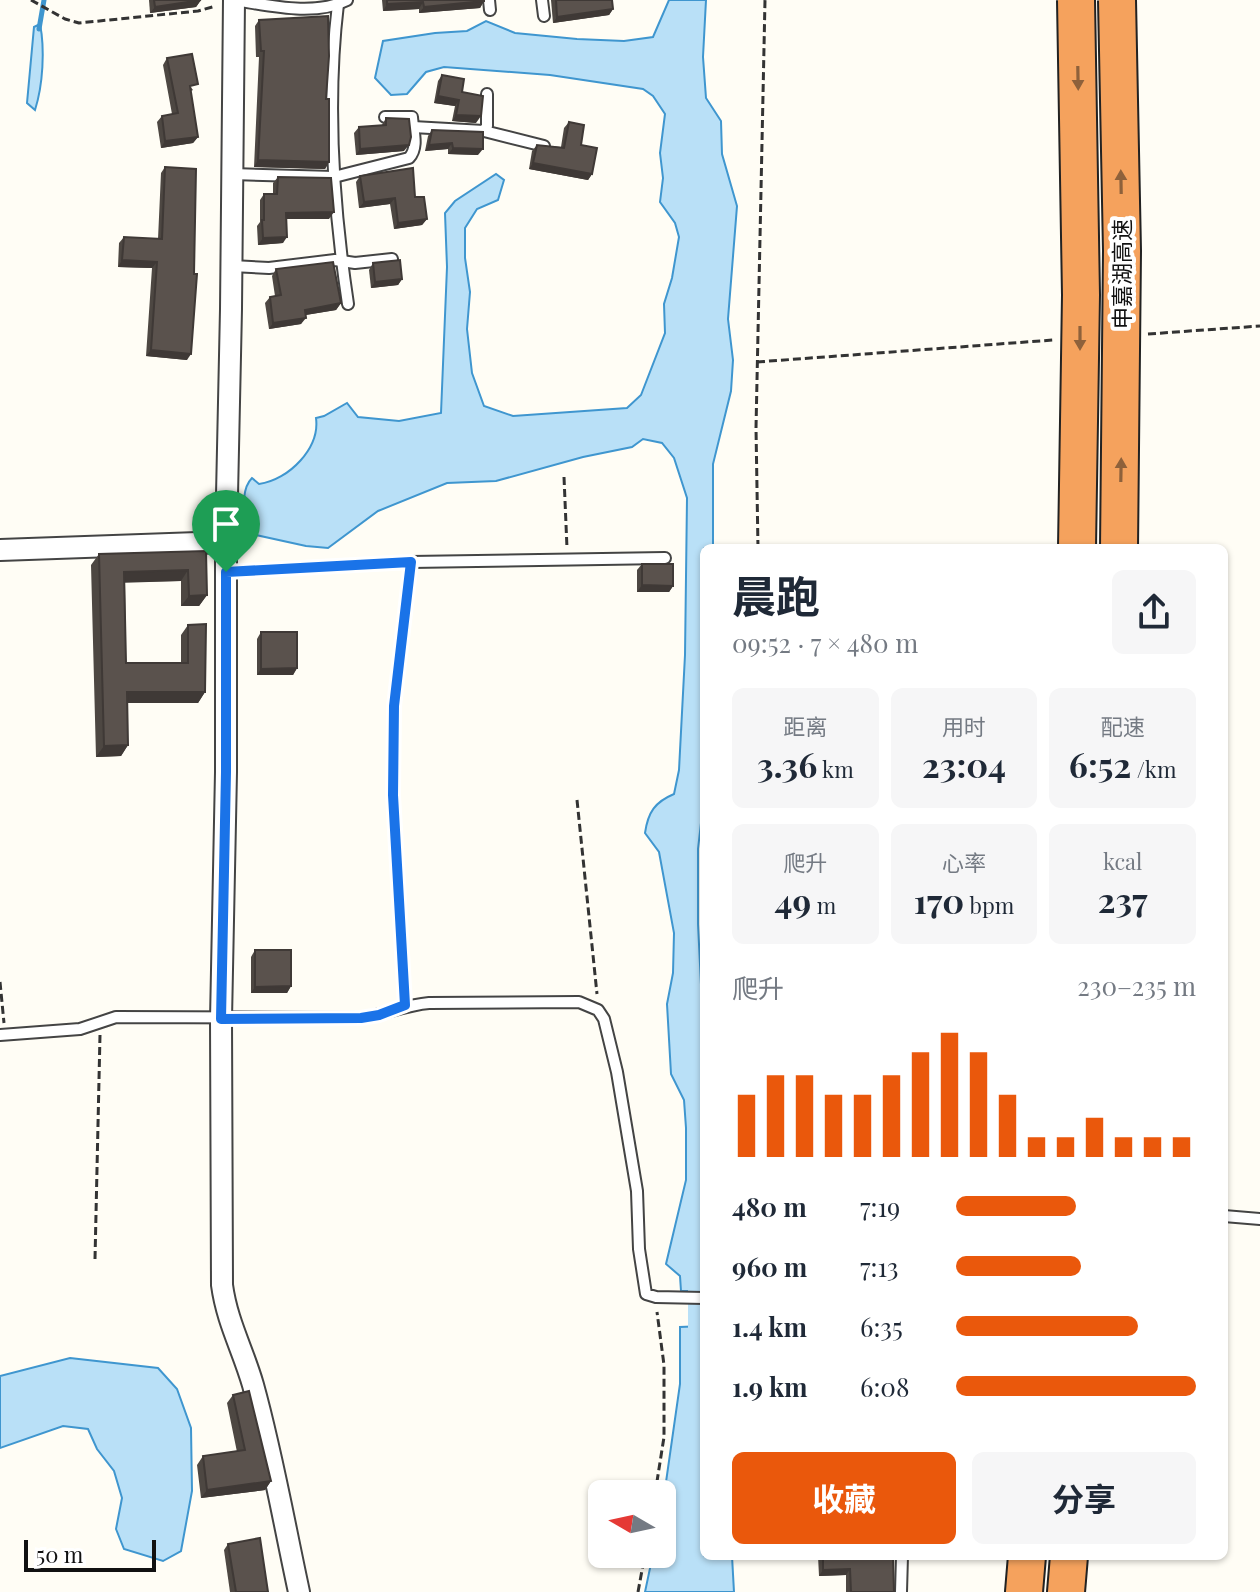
<!DOCTYPE html>
<html lang="zh">
<meta charset="utf-8">
<style>
:root{--surface:#fff;--page:#f6f6f7;--text:#1f2937;--muted:#747a83;--accent:#ea580c}
body{margin:0;font-family:"Playfair Display","Noto Sans SC",serif;background:var(--page);color:var(--text);height:100vh;display:flex;flex-direction:column;font-size:30px;white-space:nowrap}
*{box-sizing:border-box;margin:0}
p{font-size:26px;color:var(--muted)}
.icon{flex:none;width:44px;height:44px;fill:none;stroke:currentColor;stroke-width:2;stroke-linecap:round;stroke-linejoin:round}
.map{position:relative;flex:1;overflow:hidden}
.drawer{position:absolute;left:700px;top:544px;width:528px;height:1016px;display:flex;flex-direction:column;background:var(--surface);border-radius:12px;box-shadow:0 2px 6px #0004}
.drawer>*{flex:none}
.needle{width:52px;rotate:279deg}
.tools{position:absolute;left:588px;top:1480px;display:grid;gap:16px}
.tools a{display:grid;place-items:center;width:88px;height:88px;border-radius:12px;background:var(--surface);box-shadow:0 2px 6px #0004;font-size:40px}
.scale{position:absolute;left:24px;bottom:20px;width:132px;box-sizing:border-box;padding-left:8px;border:4px solid #111;border-top:0;font-size:22px;line-height:28px;white-space:nowrap;color:#111;-webkit-text-stroke:6px #fff;paint-order:stroke}
.pin{position:absolute;display:grid;place-items:center;width:68px;height:68px;color:#fff;margin:-82px -34px;border-radius:50% 50% 50% 0;rotate:-45deg;box-shadow:0 0 8px #0007}
.pin .icon{rotate:45deg}
.round{display:grid;place-items:center;flex:none;width:84px;height:84px;border-radius:12px;background:var(--page)}
.headline{display:flex;align-items:center;justify-content:space-between;height:136px;padding:0 32px}
h1{font-size:44px;font-weight:700;line-height:60px}
.figures{display:grid;grid-template-columns:repeat(3,1fr);gap:12px;height:136px;padding:8px 32px}
.figures div{display:grid;align-content:center;border-radius:12px;background:var(--page);text-align:center}
.figures b{font-size:34px;font-weight:700}
.figures small{font-size:22px;font-weight:400}
.figures p{font-size:22px}
.chart{height:224px;padding:16px 32px}
.chart p{display:flex;justify-content:space-between}
.chart svg{width:100%;height:144px;margin-top:8px;stroke:var(--accent);stroke-width:6}
.cta{display:flex;gap:16px;margin-top:auto;padding:16px 32px}
.cta a{flex:1;height:92px;border-radius:12px;background:var(--accent);color:#fff;font-size:32px;font-weight:700;line-height:92px;text-align:center}
.cta a+a{background:var(--page);color:var(--text)}
ul{padding:0 32px;list-style:none;font-size:26px}
li{display:grid;grid-template-columns:128px 96px 1fr;align-items:center;height:60px}
li i{height:20px;border-radius:10px;background:var(--accent)}
.map>svg:first-child{display:block}
.water{fill:#b9e0f7;stroke:#3f96cf;stroke-width:2}
.lines{fill:none;stroke-linecap:round;stroke-linejoin:round}
.stream{stroke:#3f96cf;stroke-width:5}
.canal{stroke:#b9e0f7;stroke-width:18}
.service-casing{stroke:#444;stroke-width:14}
.minor-casing{stroke:#444;stroke-width:24}
.motorway-casing{stroke:#222;stroke-width:40}
.path{stroke:#333;stroke-width:3;stroke-dasharray:8 4;stroke-linecap:butt}
.service{stroke:#fff;stroke-width:10}
.minor{stroke:#fff;stroke-width:20}
.motorway{stroke:#f5a25d;stroke-width:36}
.motorway-bridge-casing{stroke:#222;stroke-width:40;stroke-linecap:butt}
.motorway-bridge{stroke:#f5a25d;stroke-width:36}
.wall{fill:#4d4742}
.shaded-wall{fill:#3f3936}
.building{fill:#5a524d;stroke:#3f3936;stroke-width:2}
.oneway{fill:#8e613b}
.route-casing{stroke:#fff;stroke-width:16}
.route{stroke:#1a73e8;stroke-width:10}
.labels{text-anchor:middle;stroke-width:8;stroke-linejoin:round;paint-order:stroke}
.street-label{font-size:22px;fill:#111;stroke:#fff}
</style>
<div class="map">
<svg width="1260" height="1592" viewBox="0 0 1260 1592">
<rect width="100%" height="100%" fill="#fffdf5"/>
<g class="water">
<path d="M669 0H706L703 57 706 98 721 121 722 154 737 206 728 319 733 360 731 391 713 464V548H704V797L698 849V924L704 1045V1291H681L680 1276 666 1264 686 1180V1128L684 1100 671 1074 667 1004 673 973 674 933 659 852 645 833C648 812 655 802 674 794L679 770 685 655 687 498 674 458 662 443 643 439 632 447 583 457 496 481 447 483 378 511 328 548 306 546 256 535 245 525C244 510 241 489 252 478L259 484C289 480 320 448 316 418L324 416 347 403 358 417 399 421 441 413 447 267 445 213 455 201 496 174 504 180 498 200 477 209 465 228V258L470 292 467 329 472 373 484 406 513 416 627 408 641 395 665 333 664 304 672 278 679 237 675 223 660 202 663 178 660 153 665 114 653 96 643 89 550 75 444 67 426 72 407 94 391 95 375 78 383 41 435 33 467 31 486 21 515 33 577 39 624 41 653 37Z"/>
<path d="M40 24C45 49 43 85 35 110L27 103 34 27Z"/>
<polygon points="704,1326 704,1556 732,1556 734,1592 645,1592 653,1554 662,1554 662,1510 680,1384 680,1327"/>
<polygon points="70,1358 158,1368 177,1389 191,1428 192,1491 181,1551 163,1561 124,1549 116,1529 122,1498 114,1471 97,1449 88,1429 63,1426 0,1448 0,1376"/>
</g>
<g class="lines">
<polyline class="stream" points="39,29 44,0"/>
<polyline class="canal" points="697,1267 697,1350"/>
<g class="service-casing">
<g id="service">
<path d="M234 0C268 5 314 17 347 0"/>
<polyline points="489,0 490,10"/>
<polyline points="542,0 544,16"/>
<path d="M338 4C326 104 333 205 348 304"/>
<polyline points="413,127 484,131 487,126 487,94"/>
<polyline points="484,131 544,146"/>
<path d="M232 174 334 177 409 158C419 147 413 131 412 117H385"/>
<polyline points="232,266 269,268 335,260 355,263 392,259"/>
<polyline points="226,572 411,562 665,558"/>
<path d="M0 1035 80 1029 116 1017 361 1018C384 1015 405 1005 429 1003L579 1002 598 1010 604 1019 617 1072 637 1191 639 1249 646 1294 656 1297 704 1298"/>
<polyline points="1224,1216 1260,1219"/>
<polyline points="901,1592 902,1556"/>
</g>
</g>
<g class="minor-casing">
<g id="minor">
<path d="M234 0 231 309 226 542V772L221 1019 222 1285C227 1322 243 1350 253 1385 272 1453 284 1523 299 1592"/>
<polyline points="0,550 226,542"/>
</g>
</g>
<g class="motorway-casing">
<g id="motorway">
<polyline points="1024,1592 1027,1556"/>
<polyline points="1066,1592 1069,1556"/>
</g>
</g>
<g class="path">
<polyline points="31,0 65,19 79,23 198,11 216,6"/>
<polyline points="1148,334 1260,326"/>
<polyline points="757,362 1053,340"/>
<polyline points="564,477 567,548"/>
<polyline points="758,548 756,428 765,0"/>
<polyline points="577,800 597,994"/>
<polyline points="0,982 4,1023"/>
<polyline points="404,994 393,795 394,706 410,574"/>
<polyline points="95,1259 100,1035"/>
<polyline points="655,1494 664,1437 664,1365 657,1312"/>
<polyline points="638,1592 645,1554"/>
</g>
<use href="#service" class="service"/>
<use href="#minor" class="minor"/>
<use href="#motorway" class="motorway"/>
<g class="motorway-bridge-casing">
<g id="motorway-bridge">
<polyline points="1076,0 1081,295 1077,548"/>
<polyline points="1117,0 1122,251 1119,548"/>
</g>
</g>
<use href="#motorway-bridge" class="motorway-bridge"/>
</g>
<g class="wall">
<polygon points="149,0 201,0 196,7 150,13"/>
<polygon points="382,0 484,0 484,1 480,8 419,13 419,9 383,11"/>
<polygon points="551,0 612,0 613,9 609,15 553,23"/>
<polygon points="259,20 326,99 329,162 325,169 254,167 259,57 256,57 255,26"/>
<polygon points="167,58 193,90 191,91 198,137 193,143 161,148 157,122 162,116 172,114 163,65"/>
<polygon points="442,75 462,92 476,123 452,121 455,106 434,103 438,81"/>
<polygon points="386,118 404,151 356,155 354,133 359,127 382,125"/>
<polygon points="569,122 581,145 592,174 588,180 529,169 532,151 537,145 561,147 564,128"/>
<polygon points="432,130 478,155 448,154 448,149 425,151 428,136"/>
<polygon points="165,167 187,360 146,356 152,268 118,267 119,243 124,237 158,239 161,173"/>
<polygon points="360,176 415,197 427,219 422,225 394,229 390,204 359,208 356,182"/>
<polygon points="278,177 329,219 286,219 283,243 258,245 257,226 260,222 260,200 264,194 273,194 273,183"/>
<polygon points="373,263 402,279 398,285 371,288 369,270"/>
<polygon points="276,269 341,303 336,310 305,315 301,324 269,329 265,303 270,297 275,296 272,276"/>
<polygon points="206,551 207,595 199,606 181,606 181,581 125,582 126,663 181,663 181,635 188,625 205,692 198,703 127,703 128,745 121,756 96,757 91,565 99,554"/>
<polygon points="642,564 673,586 669,592 637,592 637,570"/>
<polygon points="261,632 297,668 293,675 257,675 257,639"/>
<polygon points="255,950 291,986 287,993 251,993 251,957"/>
<polygon points="233,1395 271,1481 265,1490 201,1498 197,1465 203,1456 237,1452 227,1403"/>
<polygon points="228,1544 268,1592 230,1592 224,1550"/>
<polygon points="818,1556 893,1556 894,1592 846,1592 846,1575 819,1576"/>
</g>
<g class="shaded-wall">
<polygon points="201,0 196,7 150,13 155,7"/>
<polygon points="484,1 480,8 419,13 424,7"/>
<polygon points="423,2 419,9 383,11 387,4"/>
<polygon points="613,9 609,15 553,23 557,17"/>
<polygon points="438,96 459,100 455,106 434,103"/>
<polygon points="456,115 481,116 476,123 452,121"/>
<polygon points="198,137 193,143 161,148 165,141"/>
<polygon points="452,143 448,149 425,151 429,145"/>
<polygon points="409,145 404,151 356,155 360,149"/>
<polygon points="453,148 483,149 478,155 448,154"/>
<polygon points="258,160 329,162 325,169 254,167"/>
<polygon points="533,163 592,174 588,180 529,169"/>
<polygon points="395,198 390,204 359,208 364,202"/>
<polygon points="334,212 329,219 281,219 286,213"/>
<polygon points="427,219 422,225 394,229 398,223"/>
<polygon points="287,237 283,243 258,245 263,238"/>
<polygon points="122,260 157,262 152,268 118,267"/>
<polygon points="402,279 398,285 371,288 375,282"/>
<polygon points="341,303 336,310 300,316 305,310"/>
<polygon points="306,318 301,324 269,329 273,323"/>
<polygon points="151,350 191,354 187,360 146,356"/>
<polygon points="188,570 181,581 117,583 124,572"/>
<polygon points="642,585 673,586 669,592 637,592"/>
<polygon points="207,595 199,606 181,606 189,596"/>
<polygon points="297,668 293,675 257,675 261,669"/>
<polygon points="127,692 205,692 198,703 120,703"/>
<polygon points="128,745 121,756 96,757 104,746"/>
<polygon points="291,986 287,993 251,993 255,987"/>
<polygon points="271,1481 265,1490 201,1498 207,1490"/>
<polygon points="850,1569 846,1575 819,1576 823,1570"/>
</g>
<g class="building">
<polygon points="154,0 201,0 155,7"/>
<polygon points="387,0 484,0 484,1 424,7 423,2 387,4"/>
<polygon points="556,0 612,0 613,9 557,17"/>
<polygon points="328,16 329,56 326,99 329,99 329,162 258,160 264,51 261,51 259,20"/>
<polygon points="192,54 198,84 190,86 198,137 165,141 162,116 178,113 167,58"/>
<polygon points="442,75 464,79 462,92 483,96 481,116 456,115 459,100 438,96"/>
<polygon points="386,118 409,119 411,137 409,145 360,149 359,127 386,125"/>
<polygon points="569,122 584,125 581,145 597,148 592,174 533,163 537,145 564,148"/>
<polygon points="432,130 483,132 483,149 453,148 452,143 429,145"/>
<polygon points="165,167 196,169 194,274 197,274 191,354 151,350 157,262 122,260 124,237 162,239"/>
<polygon points="413,168 415,197 424,197 427,219 398,223 395,198 364,202 360,176"/>
<polygon points="278,177 331,178 334,212 286,213 287,237 263,238 262,220 264,220 264,194 277,194"/>
<polygon points="400,260 402,279 375,282 373,263"/>
<polygon points="333,262 341,303 305,310 306,318 273,323 270,297 281,295 276,269"/>
<polygon points="206,551 207,595 189,596 188,570 124,572 126,663 188,663 188,625 206,624 205,692 127,692 128,745 104,746 99,554"/>
<polygon points="642,564 673,564 673,586 642,585"/>
<polygon points="261,632 297,632 297,668 261,669"/>
<polygon points="255,950 291,950 291,986 255,987"/>
<polygon points="249,1391 271,1481 207,1490 203,1456 245,1450 233,1395"/>
<polygon points="260,1538 268,1592 236,1592 228,1544"/>
<polygon points="823,1556 893,1556 894,1592 851,1592 850,1569 823,1570"/>
</g>
<defs><path id="oneway-solid" d="M-6-.8H1V-3.2L6.5 0L1 3.2V.8H-6Z" transform="scale(2)"/></defs>
<g class="oneway">
<use href="#oneway-solid" transform="translate(1078 78) rotate(89)"/>
<use href="#oneway-solid" transform="translate(1121 182) rotate(-91)"/>
<use href="#oneway-solid" transform="translate(1080 338) rotate(90)"/>
<use href="#oneway-solid" transform="translate(1121 470) rotate(-89)"/>
</g>
<g class="lines">
<g class="route-casing">
<polygon id="route" points="411,562 394,706 393,795 405,1005 379,1015 361,1018 221,1019 226,772 226,572"/>
</g>
<use href="#route" class="route"/>
</g>
<g class="labels">
<g class="street-label">
<text transform="translate(1122 274) rotate(-90)" y="8">申嘉湖高速</text>
</g>
</g>
</svg>
<div class="tools">
<a><svg class="needle" viewBox="-14 -14 28 28"><path d="M0-13l5 13h-10z" fill="#e53935"/><path d="M0 13l5-13h-10z" fill="#747a83"/></svg></a>
</div>
<div class="scale">50 m</div>
<div class="pin" style="left:226px;top:572px;background:#1e9e55"><svg class="icon" aria-label="arrive" viewBox="0 0 24 24"><path d="M6 21V4h12l-3 4 3 4H6"/></svg></div>
<section class="drawer">
<div class="headline"><div><h1>晨跑</h1><p>09:52 · 7 × 480 m</p></div><a class="round"><svg class="icon" aria-label="share" viewBox="0 0 24 24"><path d="M12 15V3M7 8l5-5 5 5M5 13v7h14v-7"/></svg></a></div>
<div class="figures">
<div><p>距离</p><b>3.36<small> km</small></b></div>
<div><p>用时</p><b>23:04</b></div>
<div><p>配速</p><b>6:52<small> /km</small></b></div>
</div>
<div class="figures">
<div><p>爬升</p><b>49<small> m</small></b></div>
<div><p>心率</p><b>170<small> bpm</small></b></div>
<div><p>kcal</p><b>237</b></div>
</div>
<div class="chart"><p><span>爬升</span>230–235 m</p>
<svg viewBox="0 0 160 44" preserveAspectRatio="none"><path d="M5 44V25M15 44V19M25 44V19M35 44V25M45 44V25M55 44V19M65 44V12M75 44V6M85 44V12M95 44V25M105 44V38M115 44V38M125 44V32M135 44V38M145 44V38M155 44V38"/></svg>
</div>
<ul>
<li><b>480 m</b>7:19<i style="width:50%"></i></li>
<li><b>960 m</b>7:13<i style="width:52%"></i></li>
<li><b>1.4 km</b>6:35<i style="width:76%"></i></li>
<li><b>1.9 km</b>6:08<i style="width:100%"></i></li>
</ul>
<div class="cta"><a>收藏</a><a>分享</a></div>
</section>
</div>
